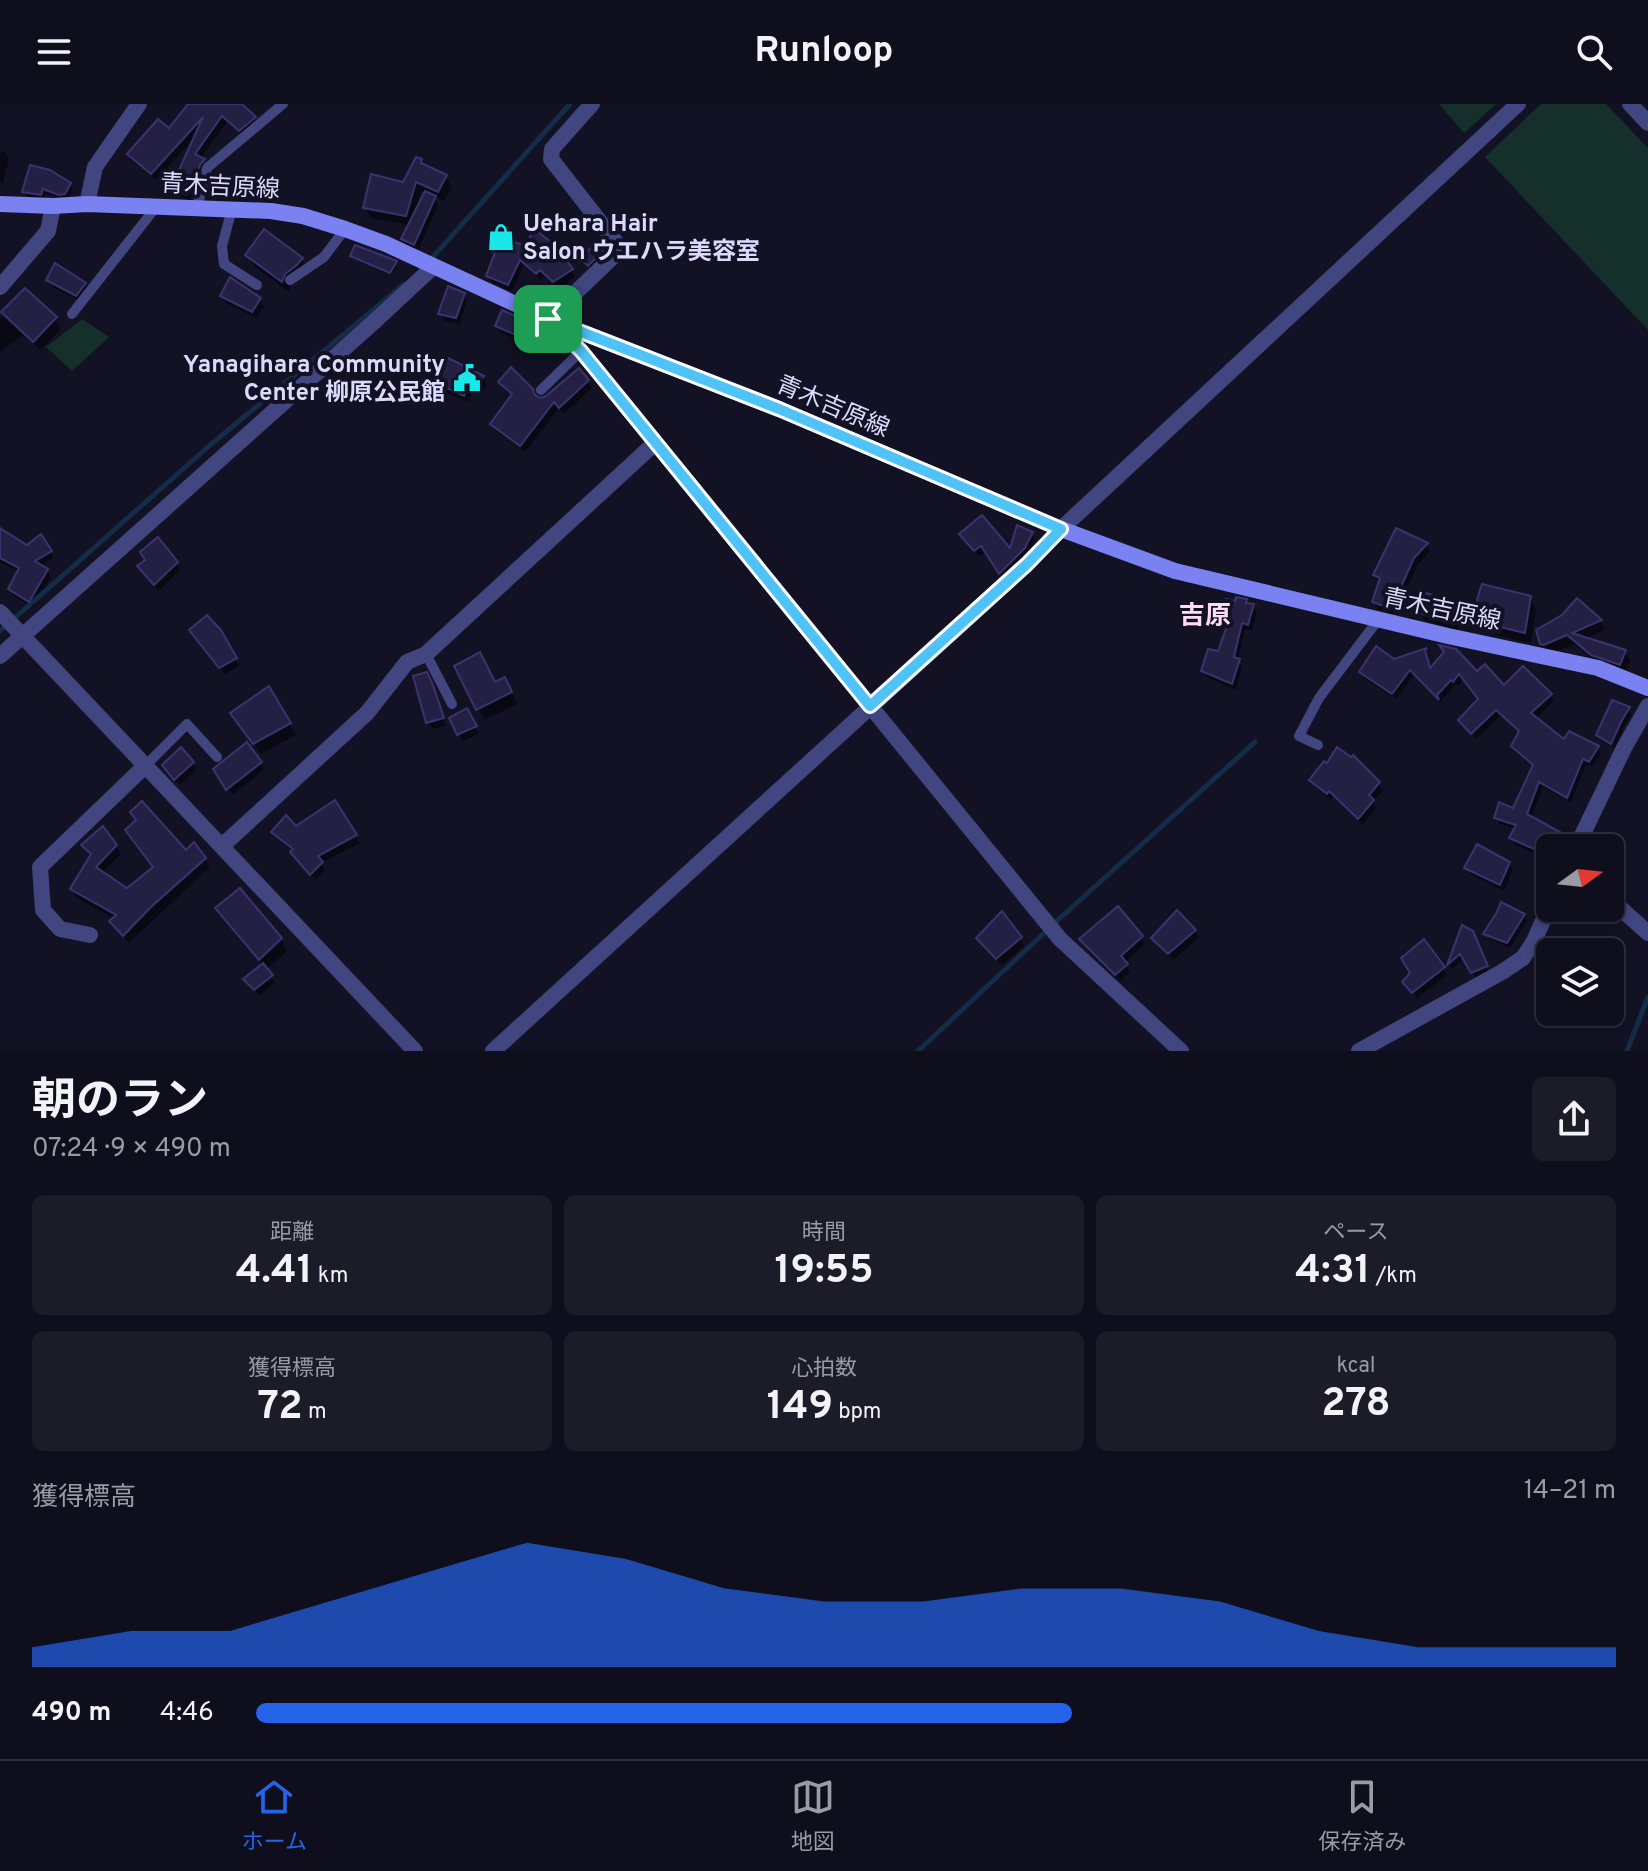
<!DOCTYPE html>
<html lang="ja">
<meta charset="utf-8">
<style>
:root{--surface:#0e0e1c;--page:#1c1c29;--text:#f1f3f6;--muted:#9b9ca3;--line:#2e2e3b;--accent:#2563eb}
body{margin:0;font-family:Overpass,"Noto Sans JP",sans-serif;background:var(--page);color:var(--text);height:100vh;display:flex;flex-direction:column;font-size:30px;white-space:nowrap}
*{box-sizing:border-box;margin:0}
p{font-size:26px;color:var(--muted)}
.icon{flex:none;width:44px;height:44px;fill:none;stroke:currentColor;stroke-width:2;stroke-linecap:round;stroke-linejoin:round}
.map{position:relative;height:947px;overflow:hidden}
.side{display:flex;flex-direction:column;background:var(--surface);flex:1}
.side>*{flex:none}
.needle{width:52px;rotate:75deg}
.tools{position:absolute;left:1536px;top:730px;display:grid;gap:16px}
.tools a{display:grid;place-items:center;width:88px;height:88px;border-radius:12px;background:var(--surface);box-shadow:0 4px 12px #0003,0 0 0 2px var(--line);font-size:40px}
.pin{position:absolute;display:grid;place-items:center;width:68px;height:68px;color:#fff;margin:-34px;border-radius:16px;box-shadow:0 4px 12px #0006}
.round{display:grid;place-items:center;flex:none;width:84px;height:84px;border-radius:12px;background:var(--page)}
.summary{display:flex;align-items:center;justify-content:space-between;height:136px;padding:0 32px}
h1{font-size:44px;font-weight:700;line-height:60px}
.stats{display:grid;grid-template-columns:repeat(3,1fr);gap:12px;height:136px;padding:8px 32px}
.stats div{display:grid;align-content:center;border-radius:12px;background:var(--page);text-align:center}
.stats b{font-size:40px;font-weight:700}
.stats small{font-size:22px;font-weight:400}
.stats p{font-size:22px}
.chart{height:224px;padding:16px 32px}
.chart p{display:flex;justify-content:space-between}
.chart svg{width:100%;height:144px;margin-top:8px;fill:var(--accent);opacity:.7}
ul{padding:0 32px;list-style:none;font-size:26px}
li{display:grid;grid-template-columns:128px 96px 1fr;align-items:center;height:60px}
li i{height:20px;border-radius:10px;background:var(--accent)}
header{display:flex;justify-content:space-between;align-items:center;height:104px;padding:0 32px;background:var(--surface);font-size:36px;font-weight:700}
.menu{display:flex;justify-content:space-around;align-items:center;height:112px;border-top:2px solid var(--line);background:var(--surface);font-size:22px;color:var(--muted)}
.menu a{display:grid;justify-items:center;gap:4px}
.menu .active{color:var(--accent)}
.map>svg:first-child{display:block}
.green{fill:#152f2b}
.shadow{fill:#0007;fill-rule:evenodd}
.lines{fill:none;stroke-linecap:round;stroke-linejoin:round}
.stream{stroke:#142c47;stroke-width:5}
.building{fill:#242044;stroke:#3a346e;stroke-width:2}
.service{stroke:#414580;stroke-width:10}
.minor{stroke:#414580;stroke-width:16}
.tertiary{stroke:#414580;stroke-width:16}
.secondary{stroke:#7a82f2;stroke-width:16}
.route-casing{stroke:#fff;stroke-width:16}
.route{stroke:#4fc3f7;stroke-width:10}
.labels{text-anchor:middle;stroke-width:8;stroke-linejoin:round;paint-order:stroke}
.street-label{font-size:24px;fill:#dadafb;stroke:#131225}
.poi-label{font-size:24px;font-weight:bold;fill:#dadafb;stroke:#131225;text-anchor:start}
.neighbourhood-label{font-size:26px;font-weight:bold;fill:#fcdbf3;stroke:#131225}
</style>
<header><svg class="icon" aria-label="menu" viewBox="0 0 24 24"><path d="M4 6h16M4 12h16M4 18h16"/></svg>Runloop<svg class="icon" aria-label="search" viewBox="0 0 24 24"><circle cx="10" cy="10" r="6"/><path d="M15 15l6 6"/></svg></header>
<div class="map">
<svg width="1648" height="947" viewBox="0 0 1648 947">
<rect width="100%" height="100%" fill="#131225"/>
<g class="green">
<polygon points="1439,0 1496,0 1464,29"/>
<polygon points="1541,0 1606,0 1648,44 1648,226 1485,53"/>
<polygon points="82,215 109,233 72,267 46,243"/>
</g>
<g class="shadow">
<polygon points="191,0 239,0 254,14 258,21 244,33 227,18 200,55 207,64 190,97 177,91 173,84 195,33 156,76 133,57 129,50 170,27"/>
<polygon points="0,47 5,48 9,55 3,79 0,79"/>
<path d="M421 57 424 63 446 73 452 83 444 97 433 92 438 101 418 147 407 142 403 135 410 121 371 114 365 104 404 80ZM421 87 426 89 416 105Z"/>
<polygon points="70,80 73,86 68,96 64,96 46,90 44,96 28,93 25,88"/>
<polygon points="264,128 302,156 308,167 291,181 289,188 254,162 247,151"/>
<polygon points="497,135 571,166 575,173 558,185 545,171 541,176 524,161 512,187 493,179 488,172 500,140"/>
<polygon points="602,148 603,151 590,163 584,157"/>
<polygon points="353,152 395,159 397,162 391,171 354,155"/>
<polygon points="49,176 85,180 89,187 80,198 53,183"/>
<polygon points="231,176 260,196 264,203 256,214 226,199 222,192"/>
<polygon points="25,187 55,215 61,225 40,246 23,231 0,248 0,215"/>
<polygon points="463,190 467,197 460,220 445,217 441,210"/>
<polygon points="527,219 531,227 525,239 501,229 497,222"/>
<polygon points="579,266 592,284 564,310 559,304 525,348 496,327 492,320 513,293 504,285 500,278 536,294 547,294"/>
<polygon points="483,274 487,281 481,290 473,288 468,298 442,287 438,279"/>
<polygon points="0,427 27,444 40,433 54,454 40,462 47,466 51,473 33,503 14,492 11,485 20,468 0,458"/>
<polygon points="1031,429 1035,436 1028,451 1004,475 986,447 979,453 966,437 1010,448"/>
<polygon points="1426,440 1430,447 1417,462 1405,489 1402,488 1393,510 1378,505 1374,498 1380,479 1375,471"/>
<polygon points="148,457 176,459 180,466 159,487 143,469"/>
<polygon points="1530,494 1536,505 1531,539 1495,531 1489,519 1490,514 1484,513 1477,501"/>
<polygon points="1577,496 1600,517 1605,526 1584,535 1625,547 1630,557 1625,569 1598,560 1574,540 1550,550 1547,549 1542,540"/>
<polygon points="1246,497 1248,501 1253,502 1257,509 1252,527 1245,525 1238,557 1242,564 1236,586 1208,574 1203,567 1219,550 1229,521 1226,520 1222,513"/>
<polygon points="1459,501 1463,508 1457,527 1424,516 1420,509"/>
<polygon points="219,527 239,562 225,570 196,533"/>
<polygon points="1426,546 1429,552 1428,553 1431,566 1477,570 1504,584 1550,591 1554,597 1535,615 1565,638 1597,643 1601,650 1593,663 1586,660 1571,699 1543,683 1531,714 1559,730 1563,736 1560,744 1550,744 1550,756 1515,741 1511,734 1516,725 1500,720 1496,713 1514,706 1534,664 1517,649 1513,642 1520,629 1501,611 1476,635 1460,617 1480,596 1464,574 1458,582 1456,580 1440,598 1414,571 1396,595 1365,575 1361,568"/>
<polygon points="426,571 436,590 446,622 432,625 428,618"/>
<polygon points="495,580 511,587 517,600 484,616 478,605"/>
<polygon points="268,585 296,631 261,650 239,620"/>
<polygon points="1628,605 1632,610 1624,622 1615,644 1601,637 1598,631"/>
<polygon points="466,607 479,630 463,637 451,615"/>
<polygon points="1353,654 1379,680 1383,687 1373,698 1376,704 1363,721 1333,693 1331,696 1316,683 1312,676"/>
<polygon points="192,659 196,666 180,681 168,669"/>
<polygon points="260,659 264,666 232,691 216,666"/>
<polygon points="334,698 360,739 321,759 325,766 315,776 296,755 292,748 293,747 277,735 273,728 295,725"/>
<polygon points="138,717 186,749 205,755 210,763 129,839 117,826 112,818 115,815 77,794 72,785 92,752 84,741 116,742 121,750 102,769 127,787 155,764"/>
<polygon points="1509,759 1513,766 1504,787 1471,771 1467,764"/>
<polygon points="218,805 281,835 287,847 266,866 275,879 259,892 246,875 263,862 224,816"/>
<polygon points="1118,805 1145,840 1124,859 1130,868 1120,877 1085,842 1081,836"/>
<polygon points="1177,809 1195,827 1199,834 1173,856 1158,842 1154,834"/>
<polygon points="1524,811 1527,817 1510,844 1489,835 1486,830"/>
<polygon points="1463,824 1475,835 1489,868 1476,874 1465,854 1452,865 1449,861"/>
<polygon points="1020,834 1024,842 1002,861 983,842 979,835"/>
<polygon points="1443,864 1447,871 1417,894 1409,885 1412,869"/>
</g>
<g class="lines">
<g class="stream">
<polyline points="431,155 570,0"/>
<polyline points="0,527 209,342 403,181"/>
<polyline points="918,947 1058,816 1255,638"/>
<polyline points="1627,947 1648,893"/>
</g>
</g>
<g class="building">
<polygon points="188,0 242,0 256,13 239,27 222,12 195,50 205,55 200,61 197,71 186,91 171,84 203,13 151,70 127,50 158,15 169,24"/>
<polygon points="416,53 422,55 421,59 447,71 438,88 416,78 406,112 363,104 371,70 403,78"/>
<polygon points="30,61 50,66 71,79 65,90 59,91 43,85 41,91 22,88"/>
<polygon points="425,87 436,92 414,141 401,135"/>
<polygon points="533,124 551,138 552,137 573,165 553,178 540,166 536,170 520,156 508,181 486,172 499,138 493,132 527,142"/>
<polygon points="264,125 303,154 297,161 285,170 282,178 245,151"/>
<polygon points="596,139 603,147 588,162 580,154"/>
<polygon points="355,141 397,157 390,169 350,152"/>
<polygon points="55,159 86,179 76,192 46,176"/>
<polygon points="230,173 261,194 252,208 220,192"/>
<polygon points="448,182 465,189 456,214 438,210"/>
<polygon points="25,184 57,213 33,238 1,208"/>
<polygon points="502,206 528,218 521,233 495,222"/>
<polygon points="448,254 484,272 476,284 469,281 464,292 436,279"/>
<polygon points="511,263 533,285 535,291 540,294 546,292 579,264 589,276 559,304 554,298 520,342 490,320 512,290 498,278"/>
<polygon points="982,411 1010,444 1017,421 1033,428 1025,444 999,470 981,442 974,447 959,430"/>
<polygon points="0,424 27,441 41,430 52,447 35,457 48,465 29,498 8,485 19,464 0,454"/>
<polygon points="1396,424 1428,439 1414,454 1401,483 1398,482 1389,504 1372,498 1380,474 1373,471"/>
<polygon points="158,433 178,458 154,481 137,462 145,456 140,448"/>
<polygon points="1482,480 1531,492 1525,529 1487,520 1490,506 1475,502"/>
<polygon points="1422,488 1461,499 1454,520 1418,509"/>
<polygon points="1236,493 1247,495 1246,499 1254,500 1248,521 1242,519 1234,553 1240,555 1232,580 1201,567 1208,545 1218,547 1229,516 1220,513 1226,495 1235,497"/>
<polygon points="1577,494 1602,516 1572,529 1626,546 1620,561 1591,551 1567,531 1544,541 1540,540 1536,526 1562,511"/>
<polygon points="207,511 221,526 237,554 219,564 189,526"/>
<polygon points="1439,541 1456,545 1477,567 1485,560 1504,581 1523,562 1552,590 1531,609 1564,635 1569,627 1599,642 1589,658 1583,655 1567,694 1539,678 1527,710 1560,728 1555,744 1550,744 1550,752 1509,734 1516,721 1494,714 1499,698 1513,704 1533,661 1511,642 1519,627 1496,606 1471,630 1458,616 1478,595 1459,570 1453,578 1451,576 1437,591 1439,596 1410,566 1392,590 1359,568 1376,542 1394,555 1427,544 1425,546 1430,564 1444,548"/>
<polygon points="480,548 495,578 505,573 512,588 476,606 454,562"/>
<polygon points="427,568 433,581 444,614 426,619 413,572"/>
<polygon points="269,582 291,619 253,640 230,609"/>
<polygon points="1612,596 1630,603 1622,616 1611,640 1596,631"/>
<polygon points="467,604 477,622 457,631 449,614"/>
<polygon points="247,638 262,658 226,686 213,665"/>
<polygon points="181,643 194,658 174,676 162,661"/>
<polygon points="1337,643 1351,653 1353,651 1380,678 1369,691 1374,696 1358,715 1329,687 1327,690 1309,676 1324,657 1327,659"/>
<polygon points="335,696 357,731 318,752 323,758 310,771 290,748 293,745 271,728 286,711 296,722"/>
<polygon points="142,697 186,746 194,738 206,754 151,803 123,832 109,817 116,811 70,785 91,750 81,741 103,722 117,741 96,763 127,784 153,763 125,726 136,716 130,708"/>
<polygon points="1477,740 1510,758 1500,781 1464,764"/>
<polygon points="240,784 282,834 259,856 215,804"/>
<polygon points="1501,798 1525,810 1507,839 1483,830 1497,808"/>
<polygon points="1118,802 1143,832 1121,852 1128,860 1115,871 1079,835"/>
<polygon points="1177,806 1196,826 1168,850 1151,834"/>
<polygon points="1002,807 1022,833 996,855 976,834"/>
<polygon points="1462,821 1473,827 1488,862 1471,869 1460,850 1447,861"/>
<polygon points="1424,835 1445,863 1412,889 1402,878 1410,869 1401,854"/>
<polygon points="263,859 273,871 254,886 243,875"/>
</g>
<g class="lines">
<g class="service">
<polyline points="197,104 207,64 283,0"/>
<polyline points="232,105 222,142 224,160 257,181"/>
<polyline points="290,176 324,153 345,125"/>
<polyline points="72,210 156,103"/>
<polyline points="541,286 581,247"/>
<polyline points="426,550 452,600"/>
<polyline points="1318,641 1299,632 1319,594 1378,516"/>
<polyline points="146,661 187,620 217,653"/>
</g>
<g class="minor">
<polyline points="592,0 552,45 551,55 621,145 548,215 581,247 1060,835 1181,947"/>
<polyline points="1630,0 1648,19"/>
<polyline points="87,100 95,63 139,0"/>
<polyline points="0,183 48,127 53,102"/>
<polyline points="0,508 415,947"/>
<polyline points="222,742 367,609 407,558 426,550 655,339"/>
<polyline points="1610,795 1648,829"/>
<polyline points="90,831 60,825 43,806 40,763 146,661"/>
<polyline points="493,947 1027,460 1061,425 1518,0"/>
</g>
<g class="tertiary">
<polyline points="0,552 376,216 433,163"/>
<polyline points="1576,744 1624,644 1648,602"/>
<polyline points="1359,947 1502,868 1523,854 1534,837 1550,801"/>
</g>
<polyline class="secondary" points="0,100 53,102 87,100 271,107 303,112 345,125 386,140 548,215 779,305 1061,425 1175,467 1448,532 1598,564 1648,584"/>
</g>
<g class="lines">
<g class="route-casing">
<polygon id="route" points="548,215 779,305 1061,425 1027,460 870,602 581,247"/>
</g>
<use href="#route" class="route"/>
</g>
<defs>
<g id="shop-bare" transform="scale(2.16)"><path d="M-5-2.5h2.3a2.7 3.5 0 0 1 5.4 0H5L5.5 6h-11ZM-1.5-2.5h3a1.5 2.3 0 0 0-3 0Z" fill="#19e7e8" stroke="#131225" stroke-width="2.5" paint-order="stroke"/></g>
<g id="civic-bare" transform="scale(2.16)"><path d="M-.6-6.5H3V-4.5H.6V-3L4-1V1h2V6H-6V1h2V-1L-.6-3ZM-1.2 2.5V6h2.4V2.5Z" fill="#19e7e8" stroke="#131225" stroke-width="2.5" paint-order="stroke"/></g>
</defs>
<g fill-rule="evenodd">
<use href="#shop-bare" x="501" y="133"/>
<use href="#civic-bare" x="467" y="274"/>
</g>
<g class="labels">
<g class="street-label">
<text transform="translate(220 82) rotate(3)" y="8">青木吉原線</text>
<text transform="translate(833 302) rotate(23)" y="8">青木吉原線</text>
<text transform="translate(1442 505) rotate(12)" y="8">青木吉原線</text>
</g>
<g class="poi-label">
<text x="523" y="127">Uehara Hair<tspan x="523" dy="28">Salon ウエハラ美容室</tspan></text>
<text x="445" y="268" text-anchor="end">Yanagihara Community<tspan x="445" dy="28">Center 柳原公民館</tspan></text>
</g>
<g class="neighbourhood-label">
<text x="1205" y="520">吉原</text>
</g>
</g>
</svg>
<div class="tools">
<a><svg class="needle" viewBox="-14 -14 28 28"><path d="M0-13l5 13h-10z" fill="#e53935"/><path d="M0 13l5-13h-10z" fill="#9b9ca3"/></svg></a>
<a><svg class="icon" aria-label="layers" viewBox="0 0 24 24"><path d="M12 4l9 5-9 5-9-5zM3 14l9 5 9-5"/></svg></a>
</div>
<div class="pin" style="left:548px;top:215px;background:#1e9e55"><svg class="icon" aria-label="arrive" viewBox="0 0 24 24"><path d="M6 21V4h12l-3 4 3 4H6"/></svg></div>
</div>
<section class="side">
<div class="summary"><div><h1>朝のラン</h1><p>07:24 · 9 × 490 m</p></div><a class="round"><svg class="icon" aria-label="share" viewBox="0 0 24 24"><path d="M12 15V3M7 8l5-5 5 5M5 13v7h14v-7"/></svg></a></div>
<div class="stats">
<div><p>距離</p><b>4.41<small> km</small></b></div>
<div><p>時間</p><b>19:55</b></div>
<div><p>ペース</p><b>4:31<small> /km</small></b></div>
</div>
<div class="stats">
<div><p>獲得標高</p><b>72<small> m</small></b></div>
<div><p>心拍数</p><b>149<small> bpm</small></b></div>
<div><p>kcal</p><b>278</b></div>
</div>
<div class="chart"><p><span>獲得標高</span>14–21 m</p>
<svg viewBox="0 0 160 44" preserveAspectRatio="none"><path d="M0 44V38L10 33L20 33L30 24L40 15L50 6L60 11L70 20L80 24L90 24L100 20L110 20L120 24L130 33L140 38L150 38L160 38V44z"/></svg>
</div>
<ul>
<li><b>490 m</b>4:46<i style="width:60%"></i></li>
</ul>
</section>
<nav class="menu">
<a class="active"><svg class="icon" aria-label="home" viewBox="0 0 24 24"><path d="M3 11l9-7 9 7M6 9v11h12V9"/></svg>ホーム</a>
<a><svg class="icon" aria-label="map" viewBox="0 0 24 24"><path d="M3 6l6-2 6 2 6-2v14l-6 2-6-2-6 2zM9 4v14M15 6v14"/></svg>地図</a>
<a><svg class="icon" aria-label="saved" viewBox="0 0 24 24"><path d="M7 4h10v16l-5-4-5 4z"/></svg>保存済み</a>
</nav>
